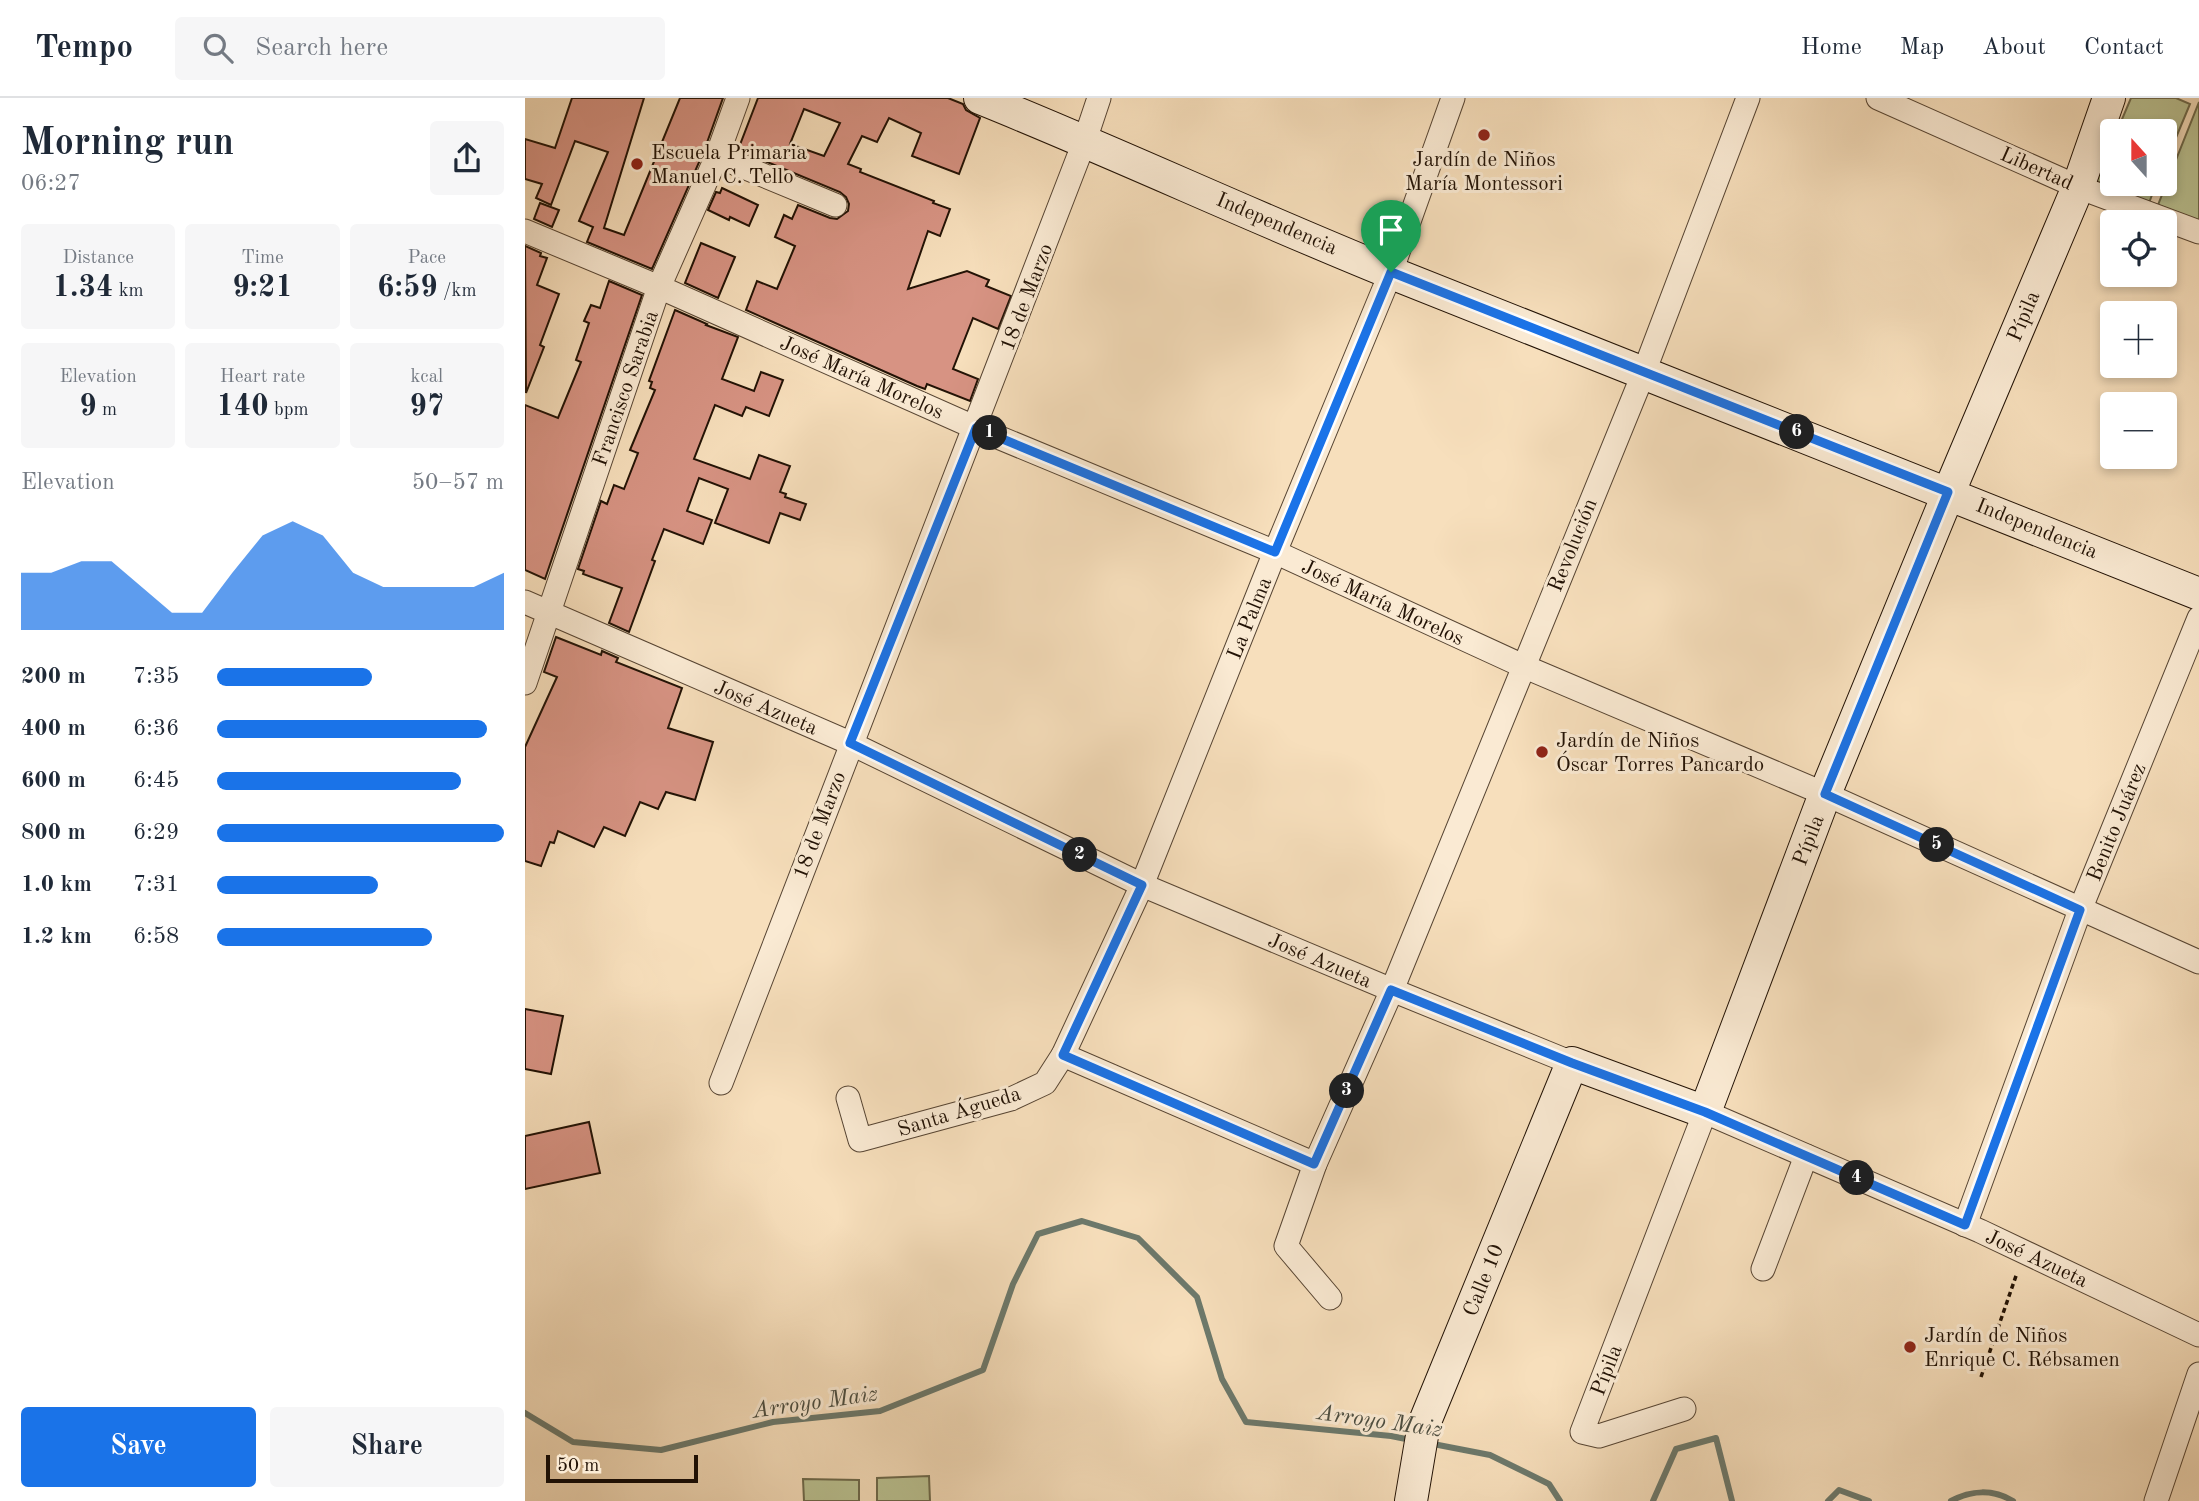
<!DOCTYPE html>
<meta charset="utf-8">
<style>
:root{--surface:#fff;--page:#f6f6f7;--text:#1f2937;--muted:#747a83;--line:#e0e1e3;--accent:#1a73e8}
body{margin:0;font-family:"Old Standard TT",serif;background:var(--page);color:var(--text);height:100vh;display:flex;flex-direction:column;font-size:26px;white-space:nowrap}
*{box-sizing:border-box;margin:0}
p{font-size:23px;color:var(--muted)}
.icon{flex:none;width:38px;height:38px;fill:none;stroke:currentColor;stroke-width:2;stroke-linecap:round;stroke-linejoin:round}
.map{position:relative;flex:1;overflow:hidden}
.panel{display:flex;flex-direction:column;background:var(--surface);width:525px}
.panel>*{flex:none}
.needle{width:46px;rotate:339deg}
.buttons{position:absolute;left:1575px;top:21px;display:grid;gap:14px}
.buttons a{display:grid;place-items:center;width:77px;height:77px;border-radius:7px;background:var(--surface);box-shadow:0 4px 10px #0003;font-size:35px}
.scale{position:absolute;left:21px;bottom:18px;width:152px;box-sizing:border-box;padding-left:7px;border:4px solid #221205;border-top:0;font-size:19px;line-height:24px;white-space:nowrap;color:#221205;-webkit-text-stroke:5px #faead3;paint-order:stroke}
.pin{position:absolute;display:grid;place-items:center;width:60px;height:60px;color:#fff;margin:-72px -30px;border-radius:50% 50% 50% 0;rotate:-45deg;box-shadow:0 0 7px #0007}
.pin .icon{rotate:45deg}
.km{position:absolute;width:35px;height:35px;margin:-18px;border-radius:50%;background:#222;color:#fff;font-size:19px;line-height:35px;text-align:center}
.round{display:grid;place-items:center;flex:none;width:74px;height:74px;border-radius:7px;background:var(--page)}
.headline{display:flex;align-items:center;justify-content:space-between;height:119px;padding:0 21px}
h1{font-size:38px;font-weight:700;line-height:52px}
.stats{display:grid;grid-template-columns:repeat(3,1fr);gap:10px;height:119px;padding:7px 21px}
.stats div{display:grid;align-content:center;border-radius:7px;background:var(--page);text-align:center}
.stats b{font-size:30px;font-weight:700}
.stats small{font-size:19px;font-weight:400}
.stats p{font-size:19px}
.chart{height:196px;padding:14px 21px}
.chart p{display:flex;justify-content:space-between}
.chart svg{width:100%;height:126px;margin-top:7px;fill:var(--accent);opacity:.7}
.primary-button{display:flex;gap:14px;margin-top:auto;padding:14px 21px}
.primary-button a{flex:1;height:80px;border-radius:7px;background:var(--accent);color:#fff;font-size:28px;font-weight:700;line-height:80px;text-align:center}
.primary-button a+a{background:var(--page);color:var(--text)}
ul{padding:0 21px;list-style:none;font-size:23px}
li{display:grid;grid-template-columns:112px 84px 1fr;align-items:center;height:52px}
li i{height:18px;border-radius:9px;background:var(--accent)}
header{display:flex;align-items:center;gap:42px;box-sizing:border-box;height:98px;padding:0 35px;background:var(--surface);border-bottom:2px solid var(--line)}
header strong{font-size:33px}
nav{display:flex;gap:38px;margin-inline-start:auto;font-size:24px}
.search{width:490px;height:63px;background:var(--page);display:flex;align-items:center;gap:18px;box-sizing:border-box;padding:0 24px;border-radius:7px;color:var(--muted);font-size:26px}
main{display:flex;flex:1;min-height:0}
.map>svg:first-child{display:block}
.green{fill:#bac292;stroke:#6e6a4c;stroke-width:2}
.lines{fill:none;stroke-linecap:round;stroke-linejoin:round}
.stream{stroke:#6c796c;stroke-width:6}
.building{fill:#d79383;stroke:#221205;stroke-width:2;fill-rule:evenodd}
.street-casing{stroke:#574533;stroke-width:25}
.secondary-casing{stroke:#221205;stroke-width:34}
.path{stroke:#221205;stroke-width:3.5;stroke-dasharray:5 3.5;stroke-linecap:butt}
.street{stroke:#faead3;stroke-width:23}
.secondary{stroke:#faead3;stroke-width:32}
.route-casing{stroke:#fff;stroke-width:14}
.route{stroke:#1a73e8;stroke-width:9}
.poi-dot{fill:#8f2418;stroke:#faead3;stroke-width:2.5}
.labels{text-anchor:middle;stroke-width:6;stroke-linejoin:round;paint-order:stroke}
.poi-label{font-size:21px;fill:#221205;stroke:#faead3;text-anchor:start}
.street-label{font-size:21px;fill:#221205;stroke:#faead3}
.water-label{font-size:23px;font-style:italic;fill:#4d4e41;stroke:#faead3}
</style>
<header>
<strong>Tempo</strong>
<div class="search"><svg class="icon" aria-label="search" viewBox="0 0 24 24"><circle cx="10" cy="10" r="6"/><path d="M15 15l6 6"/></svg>Search here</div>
<nav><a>Home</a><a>Map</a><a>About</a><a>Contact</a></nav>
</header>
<main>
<section class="panel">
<div class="headline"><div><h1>Morning run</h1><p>06:27</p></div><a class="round"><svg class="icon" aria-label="share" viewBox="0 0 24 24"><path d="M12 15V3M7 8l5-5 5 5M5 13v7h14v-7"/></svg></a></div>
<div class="stats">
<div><p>Distance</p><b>1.34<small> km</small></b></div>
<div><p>Time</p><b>9:21</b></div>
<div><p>Pace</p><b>6:59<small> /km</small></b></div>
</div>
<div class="stats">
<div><p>Elevation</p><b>9<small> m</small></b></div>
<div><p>Heart rate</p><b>140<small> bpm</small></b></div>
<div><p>kcal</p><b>97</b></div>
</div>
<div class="chart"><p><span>Elevation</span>50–57 m</p>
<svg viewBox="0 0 160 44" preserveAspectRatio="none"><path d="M0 44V24L10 24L20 20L30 20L40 29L50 38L60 38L70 24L80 11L90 6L100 11L110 24L120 29L130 29L140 29L150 29L160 24V44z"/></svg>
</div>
<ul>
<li><b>200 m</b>7:35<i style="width:54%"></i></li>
<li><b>400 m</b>6:36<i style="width:94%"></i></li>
<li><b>600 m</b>6:45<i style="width:85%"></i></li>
<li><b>800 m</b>6:29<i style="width:100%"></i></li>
<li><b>1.0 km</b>7:31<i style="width:56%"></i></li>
<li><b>1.2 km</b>6:58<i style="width:75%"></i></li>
</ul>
<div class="primary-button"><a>Save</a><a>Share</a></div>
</section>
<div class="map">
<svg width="1674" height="1403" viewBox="0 0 1674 1403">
<rect width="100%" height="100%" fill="#f7dfbc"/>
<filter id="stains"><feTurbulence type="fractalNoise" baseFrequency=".00286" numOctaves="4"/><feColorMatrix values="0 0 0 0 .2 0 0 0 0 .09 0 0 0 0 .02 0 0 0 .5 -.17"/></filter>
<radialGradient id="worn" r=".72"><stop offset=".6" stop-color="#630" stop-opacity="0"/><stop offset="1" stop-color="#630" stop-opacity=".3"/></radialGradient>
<g class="green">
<polygon points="1606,0 1651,0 1665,6 1640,66 1640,33 1592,33"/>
<polygon points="1674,4 1674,123 1633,107"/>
<polygon points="1587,44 1587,86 1631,86 1624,105 1571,83"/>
<polygon points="404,1378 405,1403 352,1403 352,1380"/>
<polygon points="278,1381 334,1382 334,1403 279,1403"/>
</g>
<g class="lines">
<g class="stream">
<polyline points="0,1315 48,1344 136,1352 248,1324 355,1313 458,1272 488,1186 513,1136 557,1123 613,1140 672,1199 697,1281 721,1324 866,1338 886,1342"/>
<polyline points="903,1345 965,1357 1024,1386 1035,1403"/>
<polyline points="1128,1403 1151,1351 1191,1340 1207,1403"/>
<polyline points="1303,1403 1314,1392 1344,1403"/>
<path d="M1426 1403C1446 1392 1468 1391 1488 1403"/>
</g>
</g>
<g class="building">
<polygon points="47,0 119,0 79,130 99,137 155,0 198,0 179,53 127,171 62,144 68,129 54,123 83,54 50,43 26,107 11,100 17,86 0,81 0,41 30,50"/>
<path d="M233 0H423L438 6 441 12 455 20 434 76 387 58 396 35 364 20 352 44 337 38 323 66 336 71 335 74 409 103 408 105 425 111 415 138 403 133 383 191 442 173 464 182 461 188 486 198 473 231 448 220 428 271 453 281 445 303 402 286 400 291 392 288 221 212 232 183 252 191 270 148 250 139 259 117 267 121 273 107 305 120 312 121 323 113 324 106 321 99 315 94 213 52ZM279 11 315 25 299 58 265 46Z"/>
<polygon points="197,90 233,107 224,128 205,119 204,122 183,112 191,94 195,95"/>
<polygon points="15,105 34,112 27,129 9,121"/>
<polygon points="176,145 210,159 193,200 160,185"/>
<polygon points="0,148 16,155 15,158 22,160 12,187 34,196 15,247 19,249 1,295"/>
<polygon points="84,183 117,197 20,481 0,472 0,307 33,320 56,264 51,262 64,225 59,223 66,207 75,210"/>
<polygon points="150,212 182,226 181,227 213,239 197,281 229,293 236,274 258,282 244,318 221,309 217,318 190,307 169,361 225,381 234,357 265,368 255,394 261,396 260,399 281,406 275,422 255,415 244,445 190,425 203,391 174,380 162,413 187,422 178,446 139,431 127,462 130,463 104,534 84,525 97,490 58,476 59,473 53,471 76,403 82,406 89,387 99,391 113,355 105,352 130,292 125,290 127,284 124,283"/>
<polygon points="31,539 76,557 77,553 93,560 91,564 157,590 143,630 188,644 170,702 141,694 133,711 115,704 100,738 79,729 69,749 33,733 29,745 25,744 16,768 0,763 0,649 32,579 19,574"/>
<polygon points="0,911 38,918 26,976 0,971"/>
<polygon points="64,1024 75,1075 0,1091 0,1038"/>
</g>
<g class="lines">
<g class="street-casing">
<g id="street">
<polyline points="1353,0 1553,89 1674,134"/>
<polyline points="192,58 310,107"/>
<polyline points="0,133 134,189 451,330 750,454 998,568 1300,696 1674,864"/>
<polyline points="0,504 325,645 617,787 867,892 1047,965"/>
<polyline points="0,585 134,189 192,58 213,0"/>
<polyline points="538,957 790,1066"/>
<path d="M196 985C316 670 441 357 560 42L574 0"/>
<polyline points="323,1000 335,1042 486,1001 520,985 538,957 617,787 750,454 866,174 928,0"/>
<polyline points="1440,1127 1555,812 1674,520"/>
<polyline points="1238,1171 1281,1058"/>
<polyline points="805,1200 761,1148 790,1066 867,892 1119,274 1223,0"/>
<polyline points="1159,1311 1074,1338 1057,1334 1180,1014 1455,1133 1674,1237"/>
<polyline points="1631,1403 1674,1276"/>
</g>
</g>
<g class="secondary-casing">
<g id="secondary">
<path d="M455 0C594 56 730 120 869 176 1137 284 1406 387 1674 496"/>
<polyline points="886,1403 899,1326 1047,965 1180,1014 1300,696 1424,394 1553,89 1584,0"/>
</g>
</g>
<polyline class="path" points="1456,1279 1492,1175"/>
<use href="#street" class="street"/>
<use href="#secondary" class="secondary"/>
</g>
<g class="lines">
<g class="route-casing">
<polygon id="route" points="866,174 1423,394 1300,696 1555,812 1440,1127 1180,1014 1047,965 866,892 789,1066 538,957 617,787 325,645 451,330 750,454"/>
</g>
<use href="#route" class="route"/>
</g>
<g class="poi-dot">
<circle cx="959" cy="37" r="7"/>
<circle cx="112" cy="66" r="7"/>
<circle cx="1017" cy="654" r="7"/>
<circle cx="1385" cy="1249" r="7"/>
</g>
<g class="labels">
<g class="poi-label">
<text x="126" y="61">Escuela Primaria<tspan x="126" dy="24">Manuel C. Tello</tspan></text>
<text x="959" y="68" text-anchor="middle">Jardín de Niños<tspan x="959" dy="24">María Montessori</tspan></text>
<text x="1031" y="649">Jardín de Niños<tspan x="1031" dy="24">Óscar Torres Pancardo</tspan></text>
<text x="1399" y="1244">Jardín de Niños<tspan x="1399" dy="24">Enrique C. Rébsamen</tspan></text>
</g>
<g class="street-label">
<text transform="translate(1512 70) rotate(24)" y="7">Libertad</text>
<text transform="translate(752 125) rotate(23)" y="7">Independencia</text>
<text transform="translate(501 199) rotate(-69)" y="7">18 de Marzo</text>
<text transform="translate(1498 218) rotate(-67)" y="7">Pípila</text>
<text transform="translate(337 279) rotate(24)" y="7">José María Morelos</text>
<text transform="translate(100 290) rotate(-71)" y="7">Francisco Sarabia</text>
<text transform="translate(1512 430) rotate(22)" y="7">Independencia</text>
<text transform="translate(1047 447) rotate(-68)" y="7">Revolución</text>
<text transform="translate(858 504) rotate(25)" y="7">José María Morelos</text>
<text transform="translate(724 520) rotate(-68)" y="7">La Palma</text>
<text transform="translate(241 609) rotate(23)" y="7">José Azueta</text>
<text transform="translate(1591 724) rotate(-68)" y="7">Benito Juárez</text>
<text transform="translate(294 727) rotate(-69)" y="7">18 de Marzo</text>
<text transform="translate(1283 742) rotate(-69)" y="7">Pípila</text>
<text transform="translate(795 862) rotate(23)" y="7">José Azueta</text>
<text transform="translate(434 1013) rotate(-17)" y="7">Santa Águeda</text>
<text transform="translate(1512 1160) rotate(25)" y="7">José Azueta</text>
<text transform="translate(958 1182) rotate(-68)" y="7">Calle 10</text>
<text transform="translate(1081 1272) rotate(-69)" y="7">Pípila</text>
</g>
<g class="water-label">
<text transform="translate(290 1303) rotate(-8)" y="8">Arroyo Maiz</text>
<text transform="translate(855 1322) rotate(8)" y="8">Arroyo Maiz</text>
</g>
</g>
<rect width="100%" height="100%" filter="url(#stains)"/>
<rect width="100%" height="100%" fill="url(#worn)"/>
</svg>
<div class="buttons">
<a><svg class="needle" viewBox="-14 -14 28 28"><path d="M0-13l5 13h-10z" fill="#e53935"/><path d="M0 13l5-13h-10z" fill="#747a83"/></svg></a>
<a><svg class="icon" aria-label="locate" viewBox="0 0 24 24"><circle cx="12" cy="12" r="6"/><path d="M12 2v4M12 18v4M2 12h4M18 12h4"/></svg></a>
<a>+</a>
<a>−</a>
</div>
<div class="scale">50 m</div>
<div class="pin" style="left:866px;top:174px;background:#1e9e55"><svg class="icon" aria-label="arrive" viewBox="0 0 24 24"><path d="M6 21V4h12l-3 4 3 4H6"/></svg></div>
<b class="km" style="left:465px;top:335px">1</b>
<b class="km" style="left:555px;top:757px">2</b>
<b class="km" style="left:822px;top:993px">3</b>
<b class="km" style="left:1332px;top:1080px">4</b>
<b class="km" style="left:1412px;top:747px">5</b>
<b class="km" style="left:1272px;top:334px">6</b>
</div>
</main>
